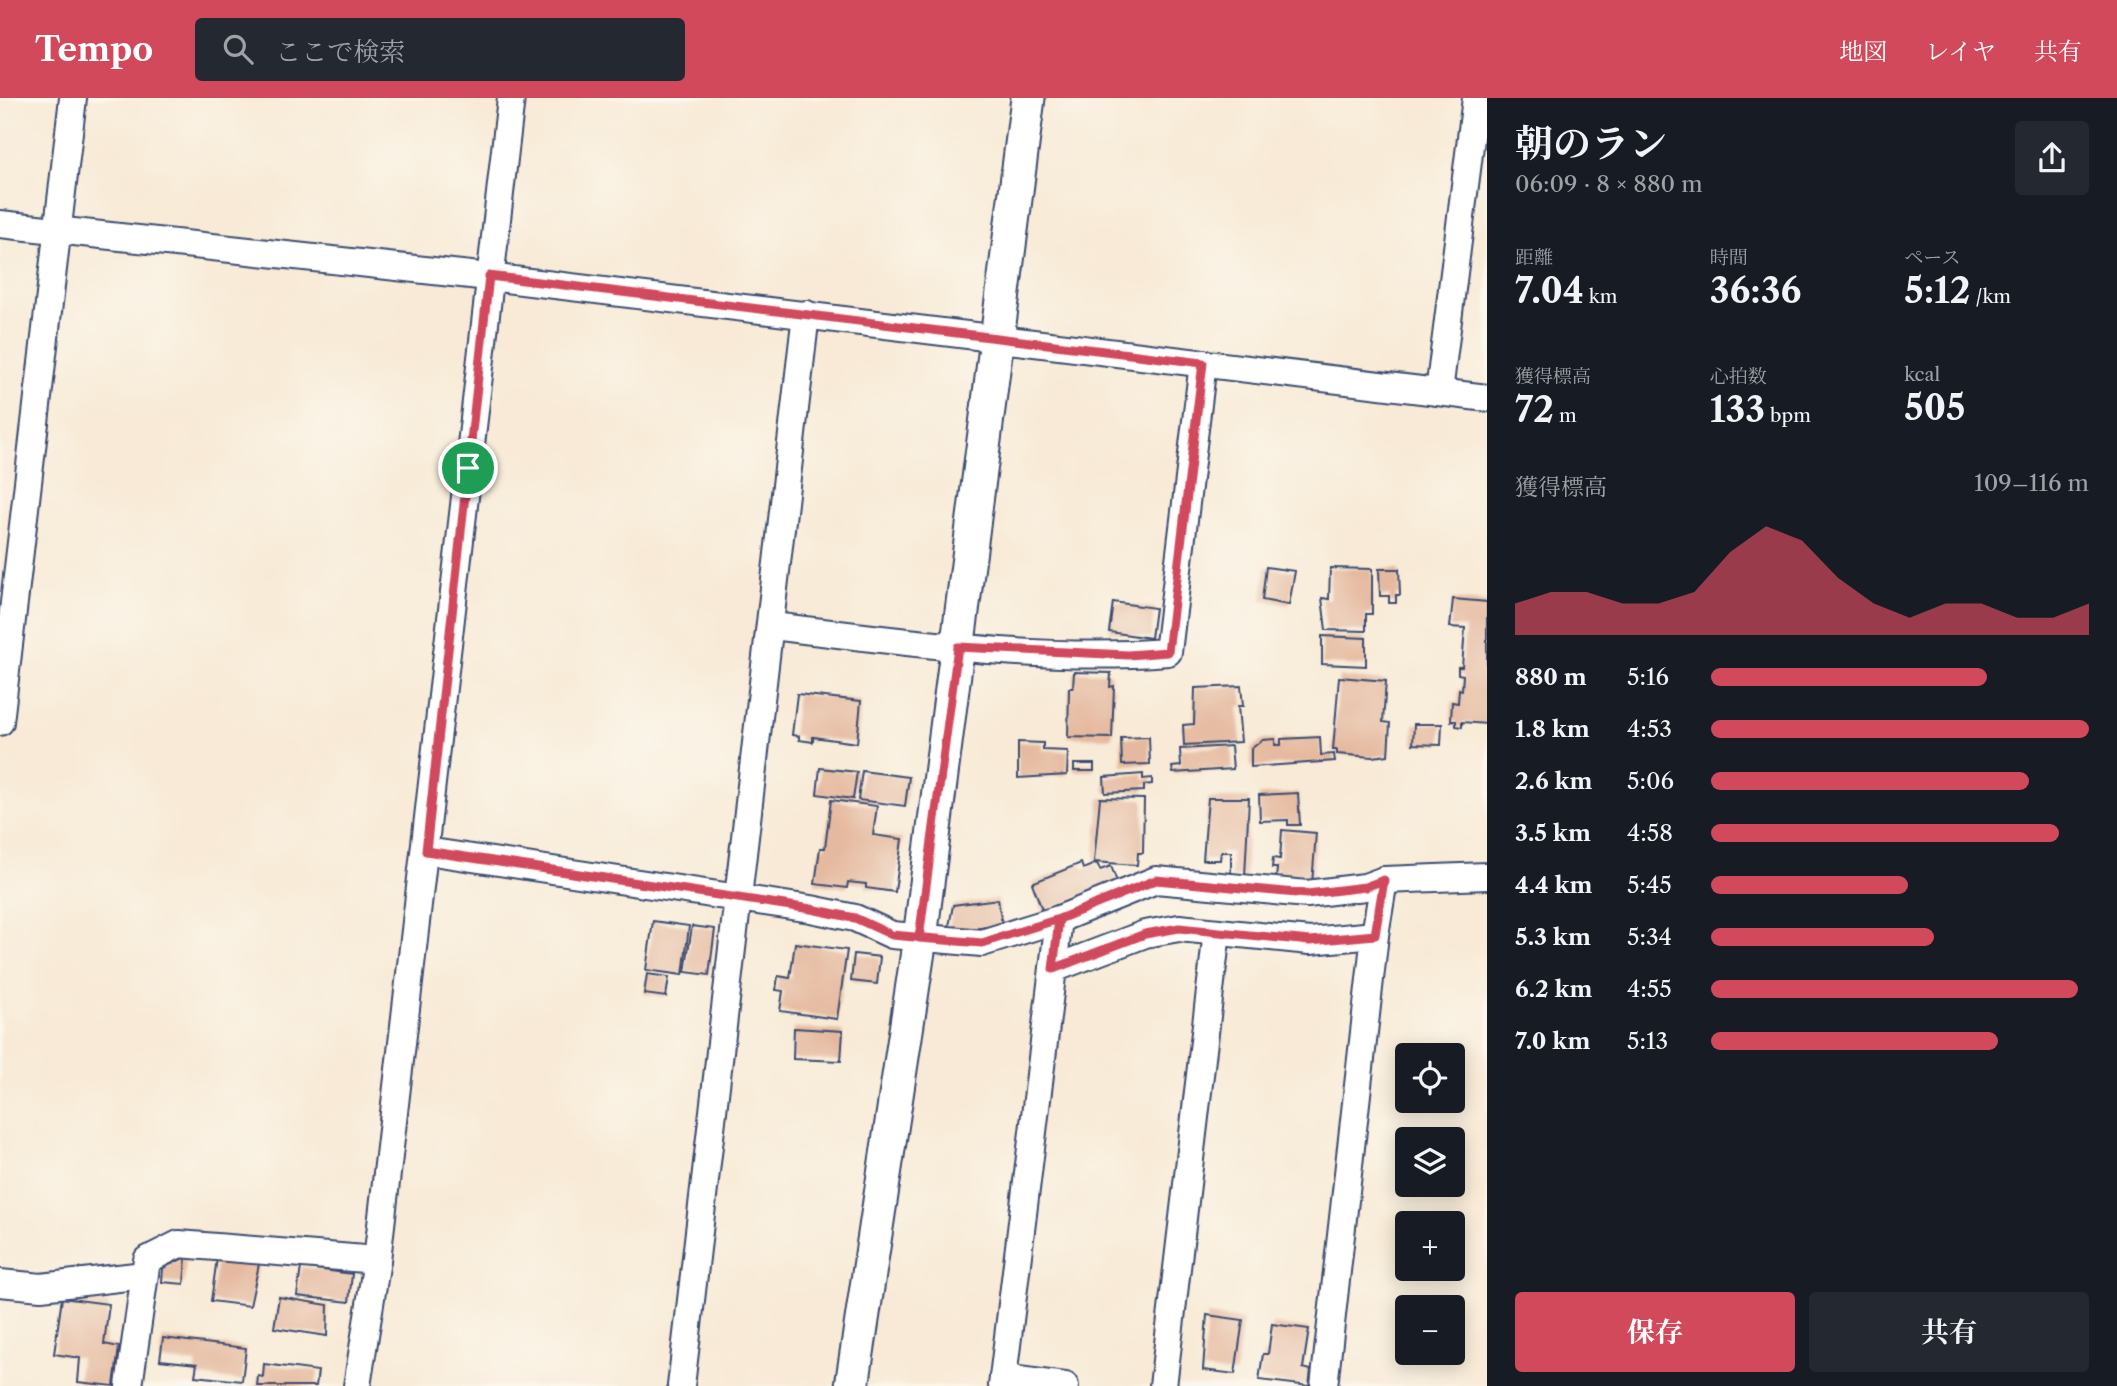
<!DOCTYPE html>
<html lang="ja">
<meta charset="utf-8">
<style>
:root{--surface:#171b24;--page:#242831;--text:#f1f3f6;--muted:#9ea1a6;--accent:#d1495b}
body{margin:0;font-family:"Libre Caslon Text","Noto Serif JP",serif;background:var(--page);color:var(--text);height:100vh;display:flex;flex-direction:column;font-size:26px;white-space:nowrap}
*{box-sizing:border-box;margin:0}
p{font-size:23px;color:var(--muted)}
.icon{flex:none;width:38px;height:38px;fill:none;stroke:currentColor;stroke-width:2;stroke-linecap:round;stroke-linejoin:round}
.map{position:relative;flex:1;overflow:hidden}
.sheet{display:flex;flex-direction:column;background:var(--surface);width:630px}
.sheet>*{flex:none}
.tools{position:absolute;left:1395px;top:945px;display:grid;gap:14px}
.tools a{display:grid;place-items:center;width:70px;height:70px;border-radius:7px;background:var(--surface);box-shadow:0 4px 18px #0003;font-size:35px}
.pin{position:absolute;display:grid;place-items:center;width:60px;height:60px;color:#fff;margin:-30px;border:4px solid #fff;border-radius:50%;box-shadow:0 2px 7px #0007}
.round{display:grid;place-items:center;flex:none;width:74px;height:74px;border-radius:7px;background:var(--page)}
.summary{display:flex;align-items:center;justify-content:space-between;height:119px;padding:0 28px}
h1{font-size:38px;font-weight:700;line-height:52px}
.stats{display:grid;grid-template-columns:repeat(3,1fr);gap:10px;height:119px;padding:7px 28px}
.stats div{display:grid;align-content:center}
.stats b{font-size:35px;font-weight:700}
.stats small{font-size:19px;font-weight:400}
.stats p{font-size:19px}
.chart{height:196px;padding:14px 28px}
.chart p{display:flex;justify-content:space-between}
.chart svg{width:100%;height:126px;margin-top:7px;fill:var(--accent);opacity:.7}
.button{display:flex;gap:14px;margin-top:auto;padding:14px 28px}
.button a{flex:1;height:80px;border-radius:7px;background:var(--accent);color:#fff;font-size:28px;font-weight:700;line-height:80px;text-align:center}
.button a+a{background:var(--page);color:var(--text)}
ul{padding:0 28px;list-style:none;font-size:23px}
li{display:grid;grid-template-columns:112px 84px 1fr;align-items:center;height:52px}
li i{height:18px;border-radius:9px;background:var(--accent)}
header{display:flex;align-items:center;gap:42px;box-sizing:border-box;height:98px;padding:0 35px;background:var(--accent);color:#fff}
header strong{font-size:33px}
nav{display:flex;gap:38px;margin-inline-start:auto;font-size:24px}
.search{width:490px;height:63px;background:var(--page);display:flex;align-items:center;gap:18px;box-sizing:border-box;padding:0 24px;border-radius:7px;color:var(--muted);font-size:26px}
main{display:flex;flex:1;min-height:0}
.map>svg:first-child{display:block}
.building{fill:#e5b99f}
.lines{fill:none;stroke-linecap:round;stroke-linejoin:round}
.minor-casing{stroke:#3c4b70;stroke-width:30}
.tertiary-casing{stroke:#3c4b70;stroke-width:37}
.minor{stroke:#fff;stroke-width:26}
.tertiary{stroke:#fff;stroke-width:33}
.route-casing{stroke:#fff;stroke-width:14}
.route{stroke:#d1495b;stroke-width:9}
</style>
<header>
<strong>Tempo</strong>
<div class="search"><svg class="icon" aria-label="search" viewBox="0 0 24 24"><circle cx="10" cy="10" r="6"/><path d="M15 15l6 6"/></svg>ここで検索</div>
<nav><a>地図</a><a>レイヤ</a><a>共有</a></nav>
</header>
<main>
<div class="map">
<svg width="1487" height="1288" viewBox="0 0 1487 1288">
<rect width="100%" height="100%" fill="#fbf7ec"/>
<filter id="ink" filterUnits="userSpaceOnUse"><feTurbulence type="fractalNoise" baseFrequency=".0143" numOctaves="2"/><feDisplacementMap in="SourceGraphic" scale="14" xChannelSelector="R" yChannelSelector="G"/><feConvolveMatrix kernelMatrix="1 2 1 2 8 2 1 2 1" color-interpolation-filters="sRGB"/></filter>
<filter id="wash" filterUnits="userSpaceOnUse"><feTurbulence type="fractalNoise" baseFrequency=".00686" numOctaves="4" result="noise"/><feDisplacementMap in="SourceGraphic" scale="28" xChannelSelector="R" yChannelSelector="G"/><feGaussianBlur stdDeviation="1.57" result="paint"/><feColorMatrix in="noise" values="0 0 0 0 0 0 0 0 0 0 0 0 0 0 0 0 0 1.4 0 .05"/><feComposite in="paint" operator="in"/></filter>
<g filter="url(#wash)">
<rect width="100%" height="100%" fill="#f8ead6"/>
<g id="blocks">
<g class="building">
<polygon points="1266,469 1295,473 1289,507 1262,502"/>
<polygon points="1330,470 1372,471 1372,516 1366,516 1366,533 1326,532 1322,500 1329,501"/>
<polygon points="1379,471 1399,471 1400,497 1396,497 1396,505 1389,505 1389,498 1380,498"/>
<polygon points="1453,501 1487,504 1487,626 1462,624 1462,629 1456,628 1456,623 1451,623 1452,604 1458,605 1459,591 1462,592 1463,577 1458,576 1458,569 1462,569 1465,530 1450,529"/>
<polygon points="1113,504 1155,510 1151,540 1109,534"/>
<polygon points="1322,538 1366,540 1366,568 1322,566"/>
<polygon points="1074,574 1111,575 1110,589 1114,588 1112,640 1068,639 1069,590 1073,590"/>
<polygon points="1339,579 1386,583 1383,624 1390,625 1388,657 1372,659 1337,656 1337,652 1333,652"/>
<polygon points="1241,588 1243,608 1238,608 1241,644 1184,647 1183,627 1194,626 1195,590"/>
<polygon points="797,596 861,603 857,645 813,639 813,644 799,642 799,638 792,637"/>
<polygon points="1414,626 1442,626 1441,647 1413,646"/>
<polygon points="1149,639 1150,666 1122,667 1121,640"/>
<polygon points="1320,639 1321,657 1334,656 1335,663 1251,669 1251,651 1262,642 1275,641 1275,647 1281,647 1281,641"/>
<polygon points="1018,644 1043,645 1043,652 1068,653 1067,677 1018,680"/>
<polygon points="1231,648 1233,671 1173,675 1172,669 1181,668 1180,651"/>
<rect x="1074" y="666" width="20" height="7"/>
<polygon points="820,670 857,674 853,701 817,696"/>
<polygon points="862,673 909,679 905,708 858,702"/>
<polygon points="1143,676 1143,681 1152,680 1152,686 1144,687 1144,693 1105,695 1104,679"/>
<polygon points="1298,695 1300,727 1288,727 1288,722 1260,723 1259,697"/>
<polygon points="1100,700 1144,701 1143,755 1138,755 1137,767 1094,764"/>
<polygon points="1208,700 1249,700 1245,778 1231,779 1231,754 1221,754 1220,762 1203,762"/>
<polygon points="831,702 877,708 873,737 902,741 895,794 866,790 866,786 848,784 847,790 815,786 820,750 825,750"/>
<polygon points="1282,732 1316,735 1312,786 1276,782 1277,770 1272,770 1273,760 1280,761"/>
<polygon points="1081,765 1083,771 1097,765 1100,772 1111,768 1117,784 1043,814 1032,785"/>
<polygon points="998,801 1002,827 948,834 953,807"/>
<polygon points="653,823 689,828 683,877 646,872"/>
<polygon points="692,828 715,831 709,877 685,874"/>
<polygon points="795,845 847,852 837,921 780,913 783,893 776,892 778,878 790,880"/>
<polygon points="854,856 880,859 877,886 851,883"/>
<polygon points="647,876 669,879 666,899 644,896"/>
<polygon points="794,930 843,933 841,963 793,961"/>
<polygon points="186,1159 184,1186 162,1184 163,1170"/>
<polygon points="217,1160 259,1166 250,1208 211,1203"/>
<polygon points="301,1169 352,1176 349,1204 297,1198"/>
<polygon points="279,1199 328,1207 327,1238 274,1230"/>
<polygon points="62,1200 109,1206 104,1246 119,1249 114,1288 78,1284 80,1260 54,1256"/>
<polygon points="1207,1217 1243,1222 1235,1276 1203,1272"/>
<polygon points="1272,1226 1309,1231 1303,1270 1311,1272 1309,1288 1259,1282 1263,1256 1268,1256"/>
<polygon points="163,1240 246,1250 242,1283 195,1278 197,1266 160,1262"/>
<polygon points="264,1266 318,1273 316,1288 257,1288 258,1278 263,1279"/>
</g>
</g>
</g>
<g filter="url(#ink)">
<use href="#blocks" fill-opacity="0" stroke="#3c4b70" stroke-width="2"/>
<g class="lines">
<g class="minor-casing">
<g id="minor">
<polyline points="0,126 489,179 1487,300"/>
<polyline points="1439,294 1476,0"/>
<path d="M771 528C902 543 1036 564 1168 554L1203 265"/>
<polyline points="0,624 73,0"/>
<polyline points="426,753 811,811 855,820 892,837 982,845 1059,821 1156,782 1307,796 1365,789 1384,782 1487,778"/>
<polyline points="1053,871 1145,836 1179,830 1310,843 1375,837"/>
<polyline points="0,1185 41,1189 144,1177"/>
<polyline points="1003,1280 1065,1288"/>
<polyline points="129,1288 147,1162 179,1146 377,1162"/>
<polyline points="357,1288 377,1162 511,0"/>
<polyline points="681,1288 806,216"/>
<polyline points="1002,1288 1059,821"/>
<polyline points="1163,1288 1217,834"/>
<polyline points="1324,1288 1375,837 1384,782"/>
</g>
</g>
<g class="tertiary-casing">
<polyline id="tertiary" points="852,1288 920,840 1028,0"/>
</g>
<use href="#minor" class="minor"/>
<use href="#tertiary" class="tertiary"/>
</g>
</g>
<g class="lines" filter="url(#ink)">
<g class="route-casing">
<polyline id="route" points="468,370 426,753 811,811 855,820 892,837 982,845 1059,821 1156,782 1307,796 1365,789 1384,782 1375,837 1310,843 1179,830 1145,836 1053,871 1059,821 982,845 919,840 958,549 1128,557 1168,554 1203,265 489,178 468,370"/>
</g>
<use href="#route" class="route"/>
</g>
</svg>
<div class="tools">
<a><svg class="icon" aria-label="locate" viewBox="0 0 24 24"><circle cx="12" cy="12" r="6"/><path d="M12 2v4M12 18v4M2 12h4M18 12h4"/></svg></a>
<a><svg class="icon" aria-label="layers" viewBox="0 0 24 24"><path d="M12 4l9 5-9 5-9-5zM3 14l9 5 9-5"/></svg></a>
<a>+</a>
<a>−</a>
</div>
<div class="pin" style="left:468px;top:370px;background:#1e9e55"><svg class="icon" aria-label="arrive" viewBox="0 0 24 24"><path d="M6 21V4h12l-3 4 3 4H6"/></svg></div>
</div>
<section class="sheet">
<div class="summary"><div><h1>朝のラン</h1><p>06:09 · 8 × 880 m</p></div><a class="round"><svg class="icon" aria-label="share" viewBox="0 0 24 24"><path d="M12 15V3M7 8l5-5 5 5M5 13v7h14v-7"/></svg></a></div>
<div class="stats">
<div><p>距離</p><b>7.04<small> km</small></b></div>
<div><p>時間</p><b>36:36</b></div>
<div><p>ペース</p><b>5:12<small> /km</small></b></div>
</div>
<div class="stats">
<div><p>獲得標高</p><b>72<small> m</small></b></div>
<div><p>心拍数</p><b>133<small> bpm</small></b></div>
<div><p>kcal</p><b>505</b></div>
</div>
<div class="chart"><p><span>獲得標高</span>109–116 m</p>
<svg viewBox="0 0 160 44" preserveAspectRatio="none"><path d="M0 44V33L10 29L20 29L30 33L40 33L50 29L60 15L70 6L80 11L90 24L100 33L110 38L120 33L130 33L140 38L150 38L160 33V44z"/></svg>
</div>
<ul>
<li><b>880 m</b>5:16<i style="width:73%"></i></li>
<li><b>1.8 km</b>4:53<i style="width:100%"></i></li>
<li><b>2.6 km</b>5:06<i style="width:84%"></i></li>
<li><b>3.5 km</b>4:58<i style="width:92%"></i></li>
<li><b>4.4 km</b>5:45<i style="width:52%"></i></li>
<li><b>5.3 km</b>5:34<i style="width:59%"></i></li>
<li><b>6.2 km</b>4:55<i style="width:97%"></i></li>
<li><b>7.0 km</b>5:13<i style="width:76%"></i></li>
</ul>
<div class="button"><a>保存</a><a>共有</a></div>
</section>
</main>
